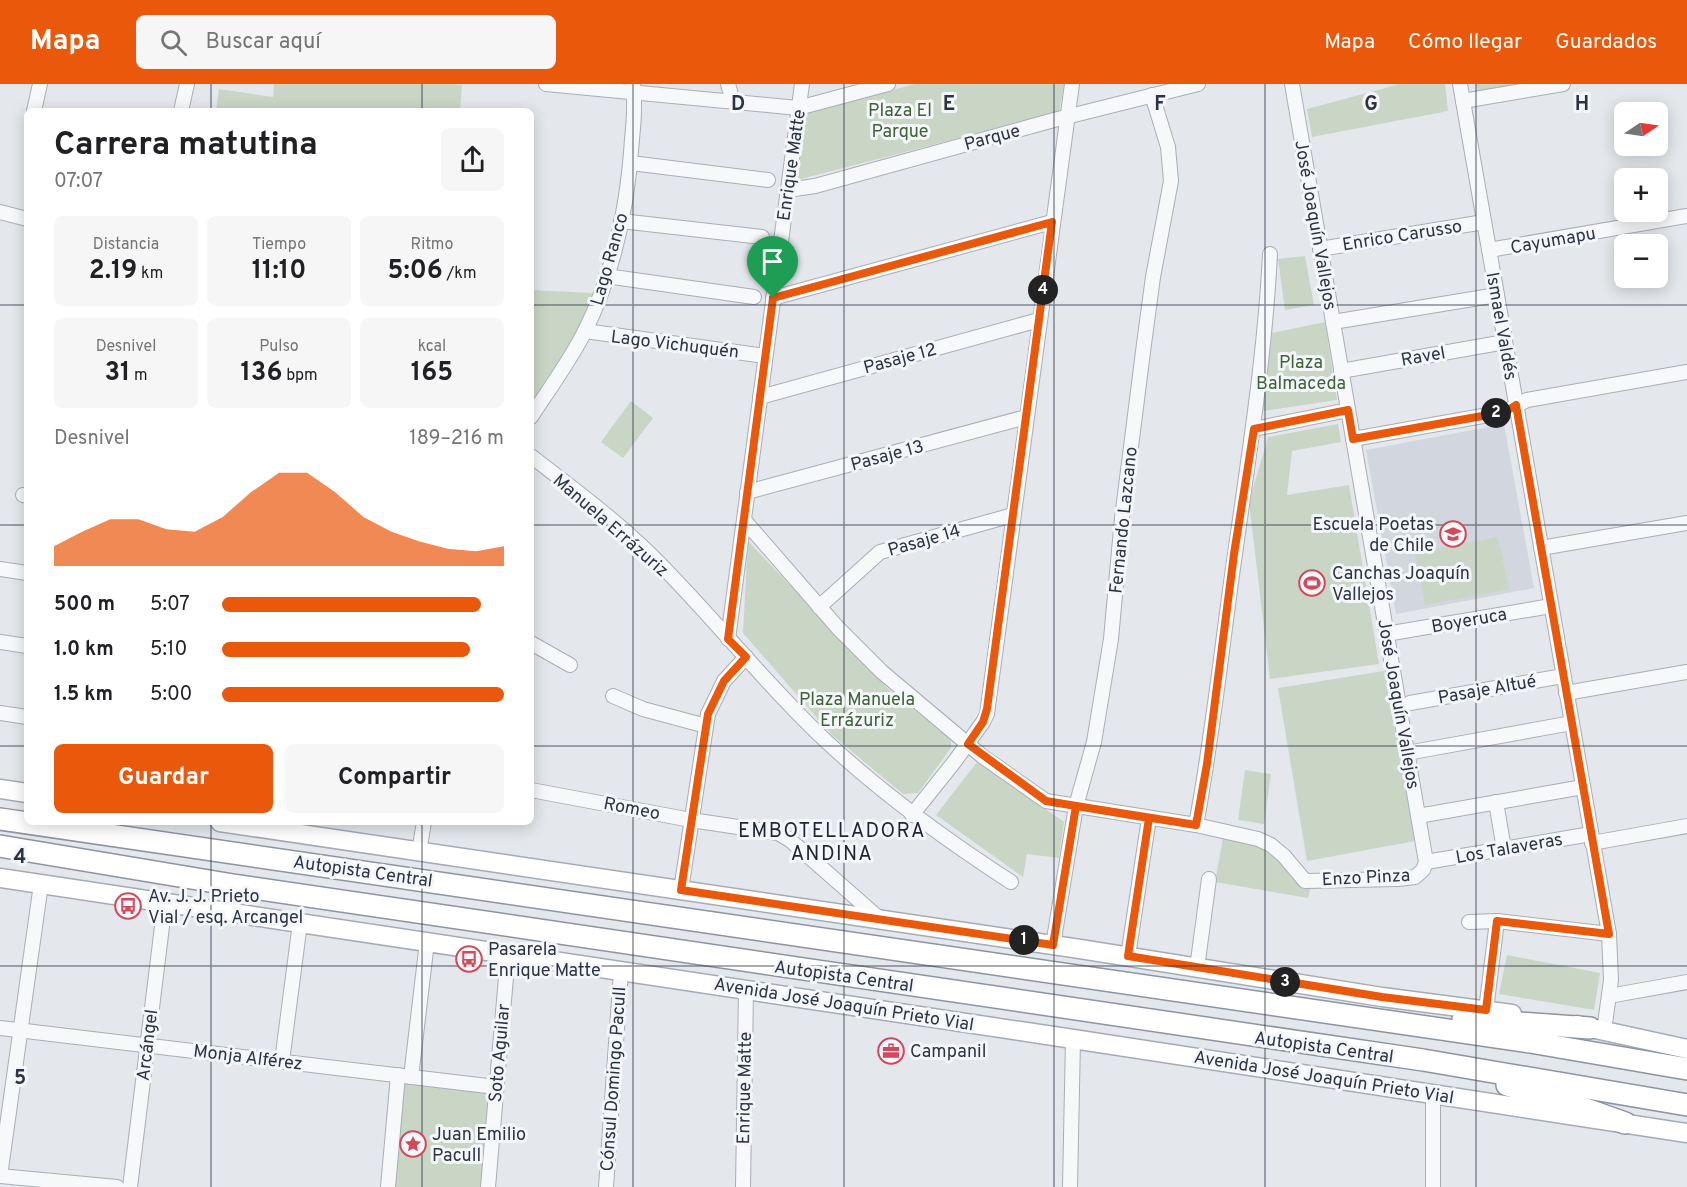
<!DOCTYPE html>
<html lang="es">
<meta charset="utf-8">
<style>
:root{--surface:#fff;--page:#f6f6f6;--text:#202124;--muted:#757577;--accent:#ea580c}
body{margin:0;font-family:Overpass,sans-serif;background:var(--page);color:var(--text);height:100vh;display:flex;flex-direction:column;font-size:22px;white-space:nowrap}
*{box-sizing:border-box;margin:0}
p{font-size:20px;color:var(--muted)}
.icon{flex:none;width:33px;height:33px;fill:none;stroke:currentColor;stroke-width:2;stroke-linecap:round;stroke-linejoin:round}
.map{position:relative;flex:1;overflow:hidden}
.panel{position:absolute;left:24px;top:24px;width:510px;height:717px;display:flex;flex-direction:column;background:var(--surface);border-radius:9px;box-shadow:0 3px 15px #0003}
.panel>*{flex:none}
.needle{width:39px;rotate:77deg}
.buttons{position:absolute;left:1614px;top:18px;display:grid;gap:12px}
.buttons a{display:grid;place-items:center;width:54px;height:54px;border-radius:9px;background:var(--surface);box-shadow:0 3px 15px #0003;font-size:30px}
.pin{position:absolute;display:grid;place-items:center;width:51px;height:51px;color:#fff;margin:-62px -26px;border-radius:50% 50% 50% 0;rotate:-45deg;box-shadow:0 0 6px #0007}
.pin .icon{rotate:45deg}
.km{position:absolute;width:30px;height:30px;margin:-15px;border-radius:50%;background:#222;color:#fff;font-size:16px;line-height:30px;text-align:center}
.round{display:grid;place-items:center;flex:none;width:63px;height:63px;border-radius:9px;background:var(--page)}
.overview{display:flex;align-items:center;justify-content:space-between;height:102px;padding:0 30px}
h1{font-size:33px;font-weight:700;line-height:45px}
.figures{display:grid;grid-template-columns:repeat(3,1fr);gap:9px;height:102px;padding:6px 30px}
.figures div{display:grid;align-content:center;border-radius:9px;background:var(--page);text-align:center}
.figures b{font-size:26px;font-weight:700}
.figures small{font-size:16px;font-weight:400}
.figures p{font-size:16px}
.chart{height:168px;padding:12px 30px}
.chart p{display:flex;justify-content:space-between}
.chart svg{width:100%;height:108px;margin-top:6px;fill:var(--accent);opacity:.7}
.primary-button{display:flex;gap:12px;margin-top:auto;padding:12px 30px}
.primary-button a{flex:1;height:69px;border-radius:9px;background:var(--accent);color:#fff;font-size:24px;font-weight:700;line-height:69px;text-align:center}
.primary-button a+a{background:var(--page);color:var(--text)}
ul{padding:0 30px;list-style:none;font-size:20px}
li{display:grid;grid-template-columns:96px 72px 1fr;align-items:center;height:45px}
li i{height:15px;border-radius:8px;background:var(--accent)}
header{display:flex;align-items:center;gap:36px;box-sizing:border-box;height:84px;padding:0 30px;background:var(--accent);color:#fff}
header strong{font-size:28px}
nav{display:flex;gap:33px;margin-inline-start:auto;font-size:21px}
.search{width:420px;height:54px;background:var(--page);display:flex;align-items:center;gap:15px;box-sizing:border-box;padding:0 21px;border-radius:9px;color:var(--muted);font-size:22px}
.map>svg:first-child{display:block}
.built{fill:#d2d6de}
.green{fill:#c9d6c5}
.lines{fill:none;stroke-linecap:round;stroke-linejoin:round}
.minor-casing{stroke:#a9aeb7;stroke-width:16}
.major-casing{stroke:#a3abb8;stroke-width:21}
.highway-casing{stroke:#8b94a3;stroke-width:24}
.minor{stroke:#f7f8fa;stroke-width:14}
.major{stroke:#fff;stroke-width:18}
.highway{stroke:#fff;stroke-width:21}
.route-casing{stroke:#fff;stroke-width:12}
.route{stroke:#ea580c;stroke-width:8}
.grid{fill:none;stroke:#2b3445;stroke-width:1.5;stroke-opacity:0.55}
.labels{text-anchor:middle;stroke-width:6;stroke-linejoin:round;paint-order:stroke}
.park-label{font-size:18px;fill:#3f6138;stroke:#f4f6f9}
.street-label{font-size:18px;fill:#2b3445;stroke:#f4f6f9}
.poi-label{font-size:18px;fill:#2b3445;stroke:#f4f6f9;text-anchor:start}
.neighbourhood-label{font-size:20px;letter-spacing:1.5px;fill:#1d2536;stroke:#f4f6f9}
.grid-label{font-size:20px;text-anchor:middle;font-weight:bold;fill:#2b3445;stroke:#f4f6f9;stroke-width:6;stroke-linejoin:round;paint-order:stroke}
</style>
<header>
<strong>Mapa</strong>
<div class="search"><svg class="icon" aria-label="search" viewBox="0 0 24 24"><circle cx="10" cy="10" r="6"/><path d="M15 15l6 6"/></svg>Buscar aquí</div>
<nav><a>Mapa</a><a>Cómo llegar</a><a>Guardados</a></nav>
</header>
<div class="map">
<svg width="1687" height="1103" viewBox="0 0 1687 1103">
<rect width="100%" height="100%" fill="#e4e7ec"/>
<polygon class="built" points="1504,340 1534,504 1396,530 1366,366"/>
<g class="green">
<polygon points="274,0 454,0 462,1 460,27 216,27 219,5 273,13"/>
<polygon points="915,0 1064,0 1059,28 797,96 804,30"/>
<polygon points="1400,0 1445,0 1448,27 1312,53 1307,25"/>
<polygon points="1476,0 1518,0 1478,7"/>
<polygon points="1305,172 1314,221 1285,226 1278,175"/>
<polygon points="531,206 594,209 581,248 531,326"/>
<polygon points="1325,238 1337,316 1263,327 1272,249"/>
<polygon points="631,317 653,334 623,374 601,358"/>
<polygon points="1338,340 1341,358 1292,367 1287,411 1349,401 1379,580 1270,595 1249,418 1268,353"/>
<polygon points="1498,453 1509,505 1425,521 1415,469"/>
<polygon points="748,457 889,606 951,656 951,664 918,709 903,710 832,651 743,549"/>
<polygon points="1384,587 1415,757 1307,777 1278,604"/>
<polygon points="978,677 1064,738 1059,774 1027,770 1023,793 936,731"/>
<polygon points="1245,686 1271,690 1264,740 1238,736"/>
<polygon points="1223,754 1270,763 1311,802 1308,814 1215,798"/>
<polygon points="1507,871 1600,889 1594,926 1499,910"/>
<polygon points="401,994 493,1004 484,1103 388,1103"/>
</g>
<g class="lines">
<g class="minor-casing">
<g id="minor">
<polyline points="546,0 798,24 888,0"/>
<polyline points="728,0 733,18"/>
<polyline points="1460,0 1609,850 1611,896 1604,947"/>
<polyline points="1463,17 1563,0"/>
<polyline points="34,27 40,0"/>
<polyline points="181,27 187,0"/>
<polyline points="631,79 768,96"/>
<polyline points="788,106 815,102 1054,36 1198,0"/>
<polyline points="0,128 27,135"/>
<polyline points="621,137 762,153"/>
<polyline points="1320,165 1484,138"/>
<polyline points="1489,166 1687,132"/>
<polyline points="606,192 754,213"/>
<polyline points="773,214 1052,138"/>
<polyline points="1333,238 1497,211"/>
<polyline points="585,247 765,272"/>
<polyline points="1341,287 1505,258"/>
<polyline points="760,313 1039,236"/>
<path d="M531 333C549 305 570 277 585 247 614 188 628 120 632 55 634 37 635 18 633 0"/>
<polyline points="1254,345 1348,326"/>
<polyline points="1353,355 1505,328 1527,316 1687,288"/>
<path d="M531 372C571 403 613 434 650 470 711 530 764 599 827 658 884 711 946 756 1011 798"/>
<polyline points="747,408 1026,333"/>
<polyline points="23,411 27,412"/>
<polyline points="744,436 838,544 882,588 982,672 1046,717 1196,741 1258,755 1271,761 1284,772 1305,797 1398,795 1415,793 1423,786 1426,778 1292,0"/>
<polyline points="1541,464 1687,439"/>
<polyline points="0,485 27,489"/>
<polyline points="819,523 880,468 1013,431"/>
<polyline points="1386,550 1551,522"/>
<polyline points="728,555 802,0"/>
<polyline points="0,558 27,562"/>
<polyline points="531,559 570,581"/>
<polyline points="1566,609 1687,588"/>
<polyline points="613,612 643,625 706,642"/>
<polyline points="1410,619 1563,592"/>
<polyline points="0,629 27,633"/>
<polyline points="1407,669 1572,639"/>
<polyline points="531,706 691,736 778,749 790,756 881,836"/>
<polyline points="1496,718 1504,765"/>
<polyline points="912,731 955,677 983,638 987,630 1072,0"/>
<polyline points="1418,732 1583,703"/>
<path d="M1196 741C1213 651 1222 560 1235 470 1249 370 1265 271 1270 170"/>
<polyline points="1592,759 1687,742"/>
<polyline points="419,768 424,738"/>
<polyline points="1426,778 1591,750"/>
<polyline points="41,800 0,1092 117,1103"/>
<polyline points="681,806 708,630 724,597 746,573"/>
<polyline points="1469,838 1497,837 1609,850"/>
<polyline points="1053,861 1076,722 1094,658 1111,555 1122,434 1144,260 1153,193 1171,97 1168,63 1152,11"/>
<polyline points="1128,872 1149,734"/>
<polyline points="1197,884 1209,795"/>
<polyline points="1609,912 1687,898"/>
<polyline points="1486,926 1497,837"/>
<polyline points="0,944 496,1003"/>
<polyline points="282,977 300,839"/>
<polyline points="411,993 427,858"/>
<polyline points="1433,1009 1433,1103"/>
<polyline points="130,1103 165,818"/>
<polyline points="388,1103 398,991"/>
<polyline points="488,1103 508,870"/>
<polyline points="606,1103 621,887"/>
<polyline points="743,1103 746,905"/>
<polyline points="1070,1103 1073,955"/>
</g>
</g>
<g class="major-casing">
<g id="major">
<polyline points="0,705 27,709"/>
<polyline points="220,738 1080,865 1382,913 1512,930"/>
<polyline points="0,794 1073,955 1687,1049"/>
<polyline points="1577,941 1687,965"/>
</g>
</g>
<g class="highway-casing">
<g id="highway">
<polyline points="0,735 1530,958 1687,985"/>
<polyline points="0,762 233,801 1423,976 1687,1021"/>
<polyline points="1463,935 1590,944"/>
<polyline points="1507,1001 1577,1022 1625,1039"/>
</g>
</g>
<use href="#minor" class="minor"/>
<use href="#major" class="major"/>
<use href="#highway" class="highway"/>
</g>
<g class="lines">
<g class="route-casing">
<polyline id="route" points="773,214 728,555 746,573 724,597 708,630 681,806 1053,861 1076,722 1196,741 1207,680 1234,470 1254,345 1348,326 1353,355 1505,328 1516,321 1609,850 1497,837 1486,926 1382,913 1128,872 1149,734 1046,717 968,660 983,638 987,625 1052,138 773,214"/>
</g>
<use href="#route" class="route"/>
</g>
<path class="grid" d="M211 0V27M422 0V27M633 0V1103M844 0V1103M1054 0V1103M1265 0V1103M1476 0V1103M0 221H27M531 221H1687M0 441H27M531 441H1687M0 662H27M531 662H1687M211 738V1103M422 738V1103M0 882H1687"/>
<defs>
<g id="school-ring" transform="scale(1.35)"><circle r="9.5" fill="#f4f6f9" stroke="#d1495b" stroke-width="1.5"/><path d="M0-5L7-2L0 1L-7-2ZM-4 1L0 2.5L4 1V4Q0 6-4 4Z" fill="#d1495b"/></g>
<g id="stadium-ring" transform="scale(1.35)"><circle r="9.5" fill="#f4f6f9" stroke="#d1495b" stroke-width="1.5"/><path d="M0-5a6.5 5 0 1 0 0 10a6.5 5 0 1 0 0-10ZM-3.5-1.8h7v3.6h-7Z" fill="#d1495b"/></g>
<g id="bus-ring" transform="scale(1.35)"><circle r="9.5" fill="#f4f6f9" stroke="#d1495b" stroke-width="1.5"/><path d="M-5-6H5V4H4V6H2V4H-2V6H-4V4H-5ZM-3.5-4V0h7V-4ZM-3.5 1.2v1.5H-2V1.2ZM2 1.2v1.5H3.5V1.2Z" fill="#d1495b"/></g>
<g id="office-ring" transform="scale(1.35)"><circle r="9.5" fill="#f4f6f9" stroke="#d1495b" stroke-width="1.5"/><path d="M-6-3h4V-5.5h4V-3h4V5H-6ZM-1-4.5V-3h2v-1.5ZM-6 0V1H6V0Z" fill="#d1495b"/></g>
<g id="sight-ring" transform="scale(1.35)"><circle r="9.5" fill="#f4f6f9" stroke="#d1495b" stroke-width="1.5"/><path d="M0-6L1.8-2.2L6-1.7L2.9 1.2L3.7 5.4L0 3.3L-3.7 5.4L-2.9 1.2L-6-1.7L-1.8-2.2Z" fill="#d1495b"/></g>
</defs>
<g fill-rule="evenodd">
<use href="#school-ring" x="1453" y="450"/>
<use href="#stadium-ring" x="1312" y="499"/>
<use href="#bus-ring" x="128" y="822"/>
<use href="#bus-ring" x="469" y="875"/>
<use href="#office-ring" x="891" y="967"/>
<use href="#sight-ring" x="413" y="1060"/>
</g>
<g class="labels">
<g class="park-label">
<text x="900" y="32">Plaza El<tspan x="900" dy="21">Parque</tspan></text>
<text x="1301" y="284">Plaza<tspan x="1301" dy="21">Balmaceda</tspan></text>
<text x="857" y="621">Plaza Manuela<tspan x="857" dy="21">Errázuriz</tspan></text>
</g>
<g class="street-label">
<text transform="translate(992 53) rotate(-15)" y="6">Parque</text>
<text transform="translate(791 81) rotate(-82)" y="6">Enrique Matte</text>
<text transform="translate(1316 141) rotate(80)" y="6">José Joaquín Vallejos</text>
<text transform="translate(1402 151) rotate(-9)" y="6">Enrico Carusso</text>
<text transform="translate(1553 156) rotate(-10)" y="6">Cayumapu</text>
<text transform="translate(609 175) rotate(-74)" y="6">Lago Ranco</text>
<text transform="translate(1502 242) rotate(80)" y="6">Ismael Valdés</text>
<text transform="translate(675 260) rotate(7)" y="6">Lago Vichuquén</text>
<text transform="translate(1423 272) rotate(-10)" y="6">Ravel</text>
<text transform="translate(900 274) rotate(-15)" y="6">Pasaje 12</text>
<text transform="translate(887 371) rotate(-15)" y="6">Pasaje 13</text>
<text transform="translate(1123 436) rotate(-84)" y="6">Fernando Lazcano</text>
<text transform="translate(611 441) rotate(41)" y="6">Manuela Errázuriz</text>
<text transform="translate(924 456) rotate(-16)" y="6">Pasaje 14</text>
<text transform="translate(1469 536) rotate(-10)" y="6">Boyeruca</text>
<text transform="translate(1487 605) rotate(-10)" y="6">Pasaje Altué</text>
<text transform="translate(1399 620) rotate(80)" y="6">José Joaquín Vallejos</text>
<text transform="translate(632 724) rotate(11)" y="6">Romeo</text>
<text transform="translate(1509 764) rotate(-10)" y="6">Los Talaveras</text>
<text transform="translate(363 787) rotate(8)" y="6">Autopista Central</text>
<text transform="translate(1366 793) rotate(-3)" y="6">Enzo Pinza</text>
<text transform="translate(844 892) rotate(8)" y="6">Autopista Central</text>
<text transform="translate(844 920) rotate(9)" y="6">Avenida José Joaquín Prieto Vial</text>
<text transform="translate(147 961) rotate(-83)" y="6">Arcángel</text>
<text transform="translate(1324 963) rotate(8)" y="6">Autopista Central</text>
<text transform="translate(499 969) rotate(-85)" y="6">Soto Aguilar</text>
<text transform="translate(248 973) rotate(7)" y="6">Monja Alférez</text>
<text transform="translate(1324 993) rotate(9)" y="6">Avenida José Joaquín Prieto Vial</text>
<text transform="translate(613 995) rotate(-86)" y="6">Cónsul Domingo Pacull</text>
<text transform="translate(744 1004) rotate(-89)" y="6">Enrique Matte</text>
</g>
<g class="poi-label">
<text x="1434" y="446" text-anchor="end">Escuela Poetas<tspan x="1434" dy="21">de Chile</tspan></text>
<text x="1332" y="495">Canchas Joaquín<tspan x="1332" dy="21">Vallejos</tspan></text>
<text x="148" y="818">Av. J. J. Prieto<tspan x="148" dy="21">Vial / esq. Arcangel</tspan></text>
<text x="488" y="871">Pasarela<tspan x="488" dy="21">Enrique Matte</tspan></text>
<text x="910" y="973">Campanil</text>
<text x="432" y="1056">Juan Emilio<tspan x="432" dy="21">Pacull</tspan></text>
</g>
<g class="neighbourhood-label">
<text x="832" y="753">EMBOTELLADORA<tspan x="832" dy="23">ANDINA</tspan></text>
</g>
</g>
<g class="grid-label">
<text x="738" y="26">D</text>
<text x="949" y="26">E</text>
<text x="1160" y="26">F</text>
<text x="1371" y="26">G</text>
<text x="1582" y="26">H</text>
<text x="20" y="779">4</text>
<text x="20" y="1000">5</text>
</g>
</svg>
<div class="buttons">
<a><svg class="needle" viewBox="-14 -14 28 28"><path d="M0-13l5 13h-10z" fill="#e53935"/><path d="M0 13l5-13h-10z" fill="#757577"/></svg></a>
<a>+</a>
<a>−</a>
</div>
<div class="pin" style="left:773px;top:214px;background:#1e9e55"><svg class="icon" aria-label="arrive" viewBox="0 0 24 24"><path d="M6 21V4h12l-3 4 3 4H6"/></svg></div>
<b class="km" style="left:1024px;top:856px">1</b>
<b class="km" style="left:1496px;top:329px">2</b>
<b class="km" style="left:1285px;top:898px">3</b>
<b class="km" style="left:1043px;top:206px">4</b>
<section class="panel">
<div class="overview"><div><h1>Carrera matutina</h1><p>07:07</p></div><a class="round"><svg class="icon" aria-label="share" viewBox="0 0 24 24"><path d="M12 15V3M7 8l5-5 5 5M5 13v7h14v-7"/></svg></a></div>
<div class="figures">
<div><p>Distancia</p><b>2.19<small> km</small></b></div>
<div><p>Tiempo</p><b>11:10</b></div>
<div><p>Ritmo</p><b>5:06<small> /km</small></b></div>
</div>
<div class="figures">
<div><p>Desnivel</p><b>31<small> m</small></b></div>
<div><p>Pulso</p><b>136<small> bpm</small></b></div>
<div><p>kcal</p><b>165</b></div>
</div>
<div class="chart"><p><span>Desnivel</span>189–216 m</p>
<svg viewBox="0 0 160 44" preserveAspectRatio="none"><path d="M0 44V36L10 30L20 25L30 25L40 29L50 30L60 24L70 14L80 6L90 6L100 14L110 24L120 30L130 34L140 37L150 38L160 36V44z"/></svg>
</div>
<ul>
<li><b>500 m</b>5:07<i style="width:92%"></i></li>
<li><b>1.0 km</b>5:10<i style="width:88%"></i></li>
<li><b>1.5 km</b>5:00<i style="width:100%"></i></li>
</ul>
<div class="primary-button"><a>Guardar</a><a>Compartir</a></div>
</section>
</div>
